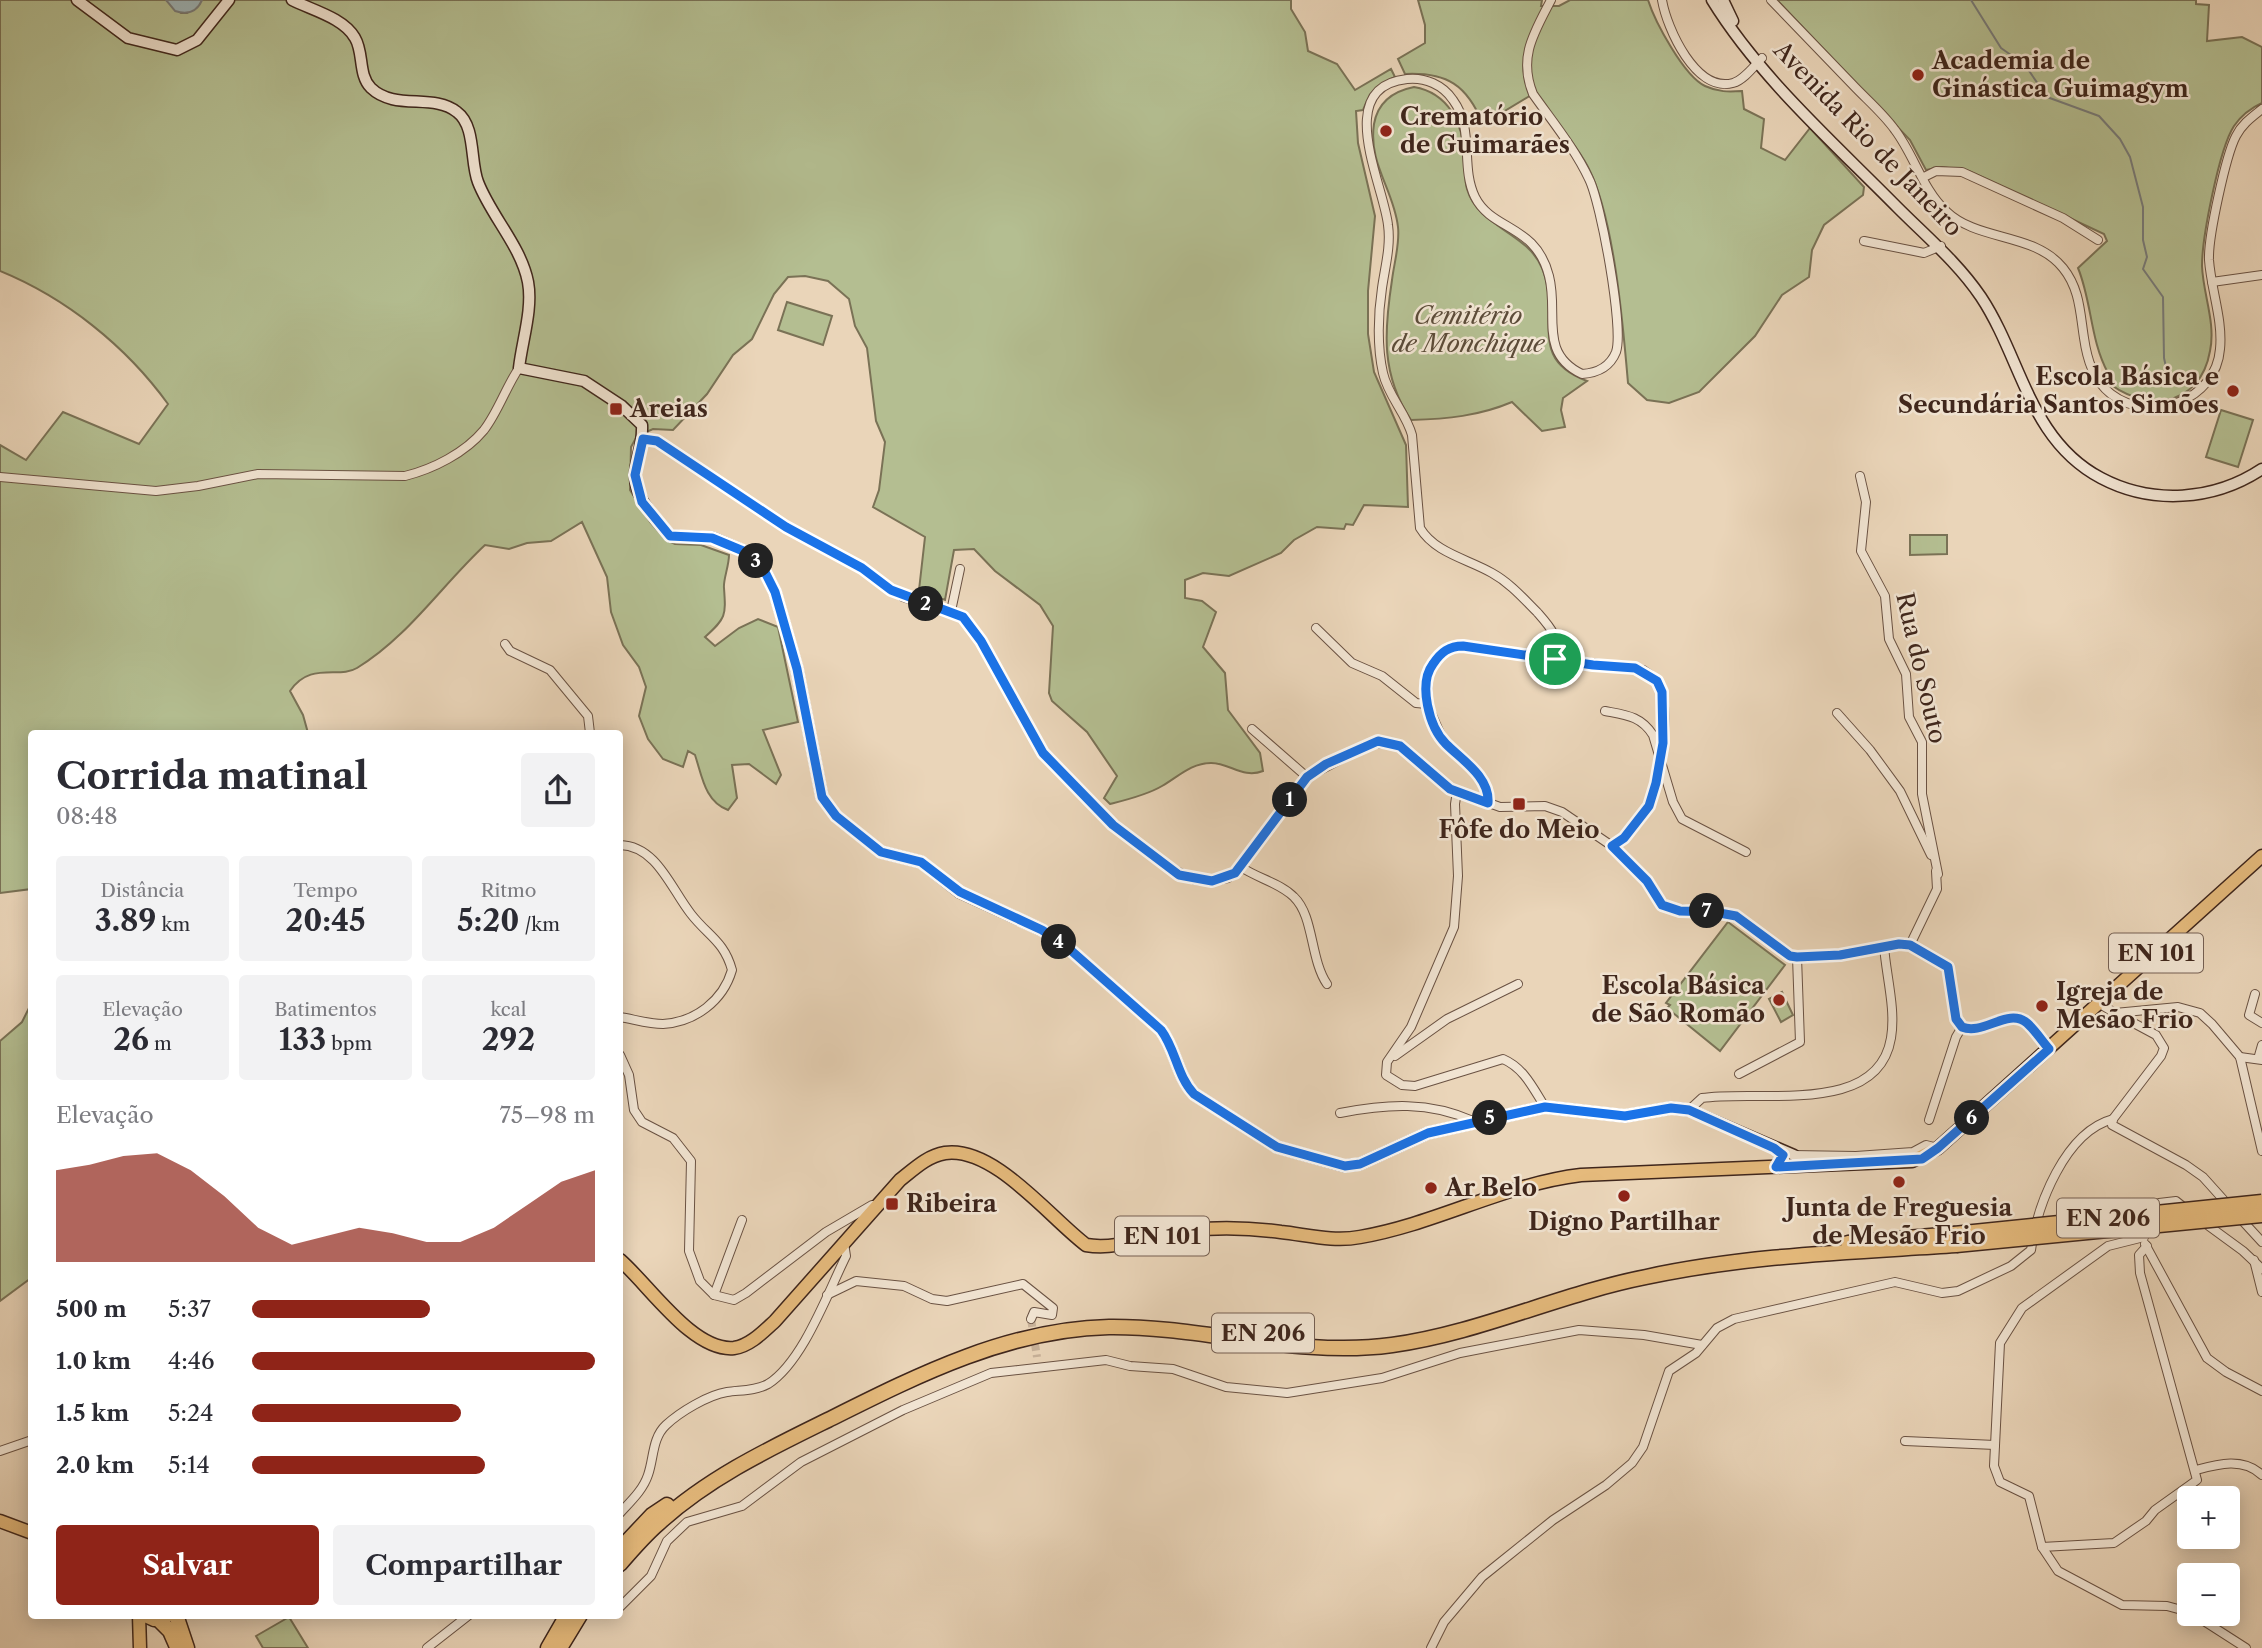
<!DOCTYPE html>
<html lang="pt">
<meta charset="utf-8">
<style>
:root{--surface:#fff;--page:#f2f2f3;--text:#2b2b33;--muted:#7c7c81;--accent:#8f2418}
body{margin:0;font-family:"Libre Caslon Text",serif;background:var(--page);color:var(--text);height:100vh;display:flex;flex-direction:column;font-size:26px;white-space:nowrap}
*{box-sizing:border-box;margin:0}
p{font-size:23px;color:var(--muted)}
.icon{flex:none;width:38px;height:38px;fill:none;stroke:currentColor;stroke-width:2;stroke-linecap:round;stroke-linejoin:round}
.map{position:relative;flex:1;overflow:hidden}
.side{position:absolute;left:28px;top:730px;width:595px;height:889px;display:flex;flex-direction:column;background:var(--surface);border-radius:7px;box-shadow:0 4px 18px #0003}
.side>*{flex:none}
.fabs{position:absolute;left:2177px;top:1486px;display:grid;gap:14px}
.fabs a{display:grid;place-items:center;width:63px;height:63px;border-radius:7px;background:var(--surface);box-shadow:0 4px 18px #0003;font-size:35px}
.pin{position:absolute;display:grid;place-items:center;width:60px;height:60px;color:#fff;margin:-30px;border:4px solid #fff;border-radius:50%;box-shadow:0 2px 7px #0007}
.km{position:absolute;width:35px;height:35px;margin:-18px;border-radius:50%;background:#222;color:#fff;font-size:19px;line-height:35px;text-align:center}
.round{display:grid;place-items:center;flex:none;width:74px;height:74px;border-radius:7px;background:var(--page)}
.head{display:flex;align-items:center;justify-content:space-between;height:119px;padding:0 28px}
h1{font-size:38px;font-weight:700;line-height:52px}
.stats{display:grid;grid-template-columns:repeat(3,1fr);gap:10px;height:119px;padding:7px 28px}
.stats div{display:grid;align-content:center;border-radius:7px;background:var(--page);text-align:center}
.stats b{font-size:30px;font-weight:700}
.stats small{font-size:19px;font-weight:400}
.stats p{font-size:19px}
.chart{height:196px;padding:14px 28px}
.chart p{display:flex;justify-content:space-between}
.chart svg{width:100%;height:126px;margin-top:7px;fill:var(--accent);opacity:.7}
.action{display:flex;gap:14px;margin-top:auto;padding:14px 28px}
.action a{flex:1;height:80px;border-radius:7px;background:var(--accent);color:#fff;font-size:28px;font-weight:700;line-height:80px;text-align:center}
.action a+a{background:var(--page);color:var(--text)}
ul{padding:0 28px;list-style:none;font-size:23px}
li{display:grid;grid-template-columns:112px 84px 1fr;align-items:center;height:52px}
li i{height:18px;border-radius:9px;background:var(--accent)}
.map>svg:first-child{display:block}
.green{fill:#b4be91;stroke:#7a7256;stroke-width:2}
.water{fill:#9db6ba;stroke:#777c7b;stroke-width:2}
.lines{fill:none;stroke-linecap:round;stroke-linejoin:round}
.stream{stroke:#777c7b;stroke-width:2}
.street-tunnel{stroke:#c8b29a;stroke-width:8;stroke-dasharray:8 4;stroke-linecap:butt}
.street-casing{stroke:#6a5243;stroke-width:10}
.secondary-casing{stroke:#3f261c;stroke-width:13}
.primary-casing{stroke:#3f261c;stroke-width:15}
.highway-casing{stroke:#3f261c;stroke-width:17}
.street{stroke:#f1e4d2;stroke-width:8}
.secondary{stroke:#f1e4d2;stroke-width:10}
.primary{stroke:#e5ba7c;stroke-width:12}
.highway{stroke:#e5ba7c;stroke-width:14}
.highway-bridge-casing{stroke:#3f261c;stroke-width:17;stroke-linecap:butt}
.highway-bridge{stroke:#e5ba7c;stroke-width:14}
.route-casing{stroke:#fff;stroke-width:14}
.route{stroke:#1a73e8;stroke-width:9}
.poi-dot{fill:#8f2418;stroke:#f1e4d2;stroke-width:2.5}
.labels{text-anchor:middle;stroke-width:5;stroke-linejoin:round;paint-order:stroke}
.shield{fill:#f1e4d2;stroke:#745f53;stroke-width:2}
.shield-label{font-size:23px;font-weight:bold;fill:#3f261c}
.poi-label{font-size:24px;font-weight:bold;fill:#3f261c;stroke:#f1e4d2;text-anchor:start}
.street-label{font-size:24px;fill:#3f261c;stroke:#f1e4d2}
.park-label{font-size:24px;font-style:italic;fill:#5c4c39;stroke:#f1e4d2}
</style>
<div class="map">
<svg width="2262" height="1648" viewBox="0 0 2262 1648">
<rect width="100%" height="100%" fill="#ead5b9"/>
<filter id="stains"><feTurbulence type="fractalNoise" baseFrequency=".00286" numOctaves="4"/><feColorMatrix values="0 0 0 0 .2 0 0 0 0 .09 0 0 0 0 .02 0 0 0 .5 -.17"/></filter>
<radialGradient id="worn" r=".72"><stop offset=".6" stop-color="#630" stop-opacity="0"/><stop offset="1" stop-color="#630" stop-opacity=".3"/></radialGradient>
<g class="green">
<path d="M0 0H166L181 13H187L202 0H1291V9L1305 32 1308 51 1337 64 1355 90 1391 69 1395 77C1379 84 1369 94 1363 110L1356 111 1358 143 1375 216 1368 291V334L1374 372 1406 445 1408 507 1364 505 1353 525 1346 524 1344 529 1317 527 1294 540 1281 553 1229 576 1203 573 1185 580V598L1202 601 1216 612 1203 647 1225 673 1228 710 1260 753 1263 771C1243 779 1230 763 1211 763 1191 763 1178 777 1162 786 1147 795 1126 800 1110 804L1104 798 1117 776 1087 732 1052 701 1049 693 1053 626 1040 605 995 571 974 549 954 550 945 600 919 590 925 537 873 507 879 490 885 442 876 421 867 348 855 326 849 299 828 281 805 276 788 277 774 294 752 339 733 355 707 394 673 430 653 429 637 436 631 447 630 490 650 522 666 540 675 544 701 545 729 555C729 566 723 580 724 588 726 616 726 618 705 637L715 646 739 628 758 619 778 627 798 722 763 730 781 775 776 784 749 764 732 765 737 798 728 810C705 802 702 776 695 755L688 751 683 767 663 759 648 739 639 716 646 687 639 667 623 645 611 612 607 577 582 522 551 541 527 543 509 549 485 545C442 585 408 637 357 668 339 679 310 661 290 691L303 715 308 733H32L31 889 0 893V445L26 460 63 412 139 444 168 404C126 346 66 298 0 271Z"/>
<path d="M1418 0H1542L1541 6H1559L1570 0H1648C1655 22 1684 76 1705 86 1718 92 1728 92 1742 91L1744 109 1764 119 1761 148 1785 160 1810 128 1864 187 1863 195 1824 225 1812 250 1809 277 1782 295 1755 336 1699 392 1669 403 1647 400 1628 383C1623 324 1614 217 1588 167 1574 141 1551 117 1533 94L1483 124C1467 85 1447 72 1405 74L1398 59 1425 43V25Z"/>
<path d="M1777 0H2196V4L2209 5 2207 41 2242 37 2262 47V103C2251 108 2241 116 2234 126 2219 149 2202 238 2202 266 2203 294 2216 323 2210 351 2200 409 2142 413 2104 379L2108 373C2090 340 2092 302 2078 268L2107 241 2104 234 1969 171 1942 167 1926 170 1910 140Z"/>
<path d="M1414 87C1449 93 1463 124 1465 157 1466 167 1464 180 1467 189 1478 227 1527 232 1542 268 1562 316 1525 358 1587 381L1563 398 1561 410 1565 427 1542 431 1512 402C1479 416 1447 419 1411 420 1381 375 1384 332 1392 280 1394 263 1400 244 1398 227 1394 190 1368 164 1374 124 1378 101 1394 91 1414 87Z"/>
<polygon points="787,302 832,316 823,345 778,330"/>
<polygon points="2221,410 2253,420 2238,467 2206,457"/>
<polygon points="1947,535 1947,554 1910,555 1910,535"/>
<polygon points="1728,922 1785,965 1720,1051 1667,1008 1670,1005 1666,1003"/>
<polygon points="1782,992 1793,1015 1781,1022 1769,999"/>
<polygon points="31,1004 31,1278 0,1301 0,1041 22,1022"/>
<polygon points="289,1617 308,1648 263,1648 256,1636"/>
</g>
<path class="water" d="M166 0H202C197 12 187 15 175 11Z"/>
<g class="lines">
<polyline class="stream" points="1971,0 2001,48 2025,65 2047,97 2099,116 2120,139 2130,157 2143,207 2143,240 2147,257 2143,269 2163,297 2164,358 2170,385"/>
<polyline class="street-tunnel" points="1031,1319 1037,1357"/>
<g class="street-casing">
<g id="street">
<path d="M1551 0C1534 33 1518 57 1533 94 1552 121 1575 149 1589 179 1601 203 1624 329 1616 352 1610 367 1597 373 1582 374 1538 353 1559 314 1549 276 1536 224 1492 231 1475 197 1460 166 1475 130 1453 100 1443 85 1425 77 1407 79 1332 87 1384 185 1388 225 1391 246 1385 267 1382 288 1378 314 1377 347 1383 373 1388 396 1406 413 1412 435L1420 528C1435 553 1468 559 1492 573 1510 583 1523 598 1537 612 1552 629 1559 636 1555 659"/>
<path d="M1662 0C1667 29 1696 93 1733 83 1744 80 1754 66 1762 58"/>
<path d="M1771 0C1798 28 1825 56 1852 84 1866 99 1883 113 1895 130 1914 155 1923 190 1946 211 1978 242 2034 232 2063 268 2080 289 2080 313 2084 338 2087 359 2093 380 2111 394 2150 424 2216 401 2220 349 2223 320 2211 289 2209 260 2208 237 2226 155 2236 136 2242 124 2252 117 2262 109"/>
<polyline points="1924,177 1936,171 1962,172 2063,218 2098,240"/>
<polyline points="1864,241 1924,253 1941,246"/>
<polyline points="2212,282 2262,275"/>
<path d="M643 439 657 441 786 527 862 568 903 597 963 617 981 641 1043 753 1095 808 1164 865 1195 880 1212 881 1228 878 1241 867 1307 777 1368 745 1389 742 1400 746 1450 789 1500 807 1545 806 1562 812 1612 846 1647 881 1656 898 1669 908 1736 916 1790 955 1797 957 1840 955 1899 944 1910 945 1948 967 1956 1019 1962 1027C1983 1036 2008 1007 2027 1023 2036 1030 2042 1041 2049 1049"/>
<polyline points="1860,476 1866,502 1861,551 1885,596 1889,639 1906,674 1909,717 1922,742 1922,794 1938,874"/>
<path d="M0 477 156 491 198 486 258 474 405 476C433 469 465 453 484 430 498 412 506 387 519 368"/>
<polyline points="951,611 960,569"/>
<polyline points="1316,628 1352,663 1382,676 1416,703 1427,704"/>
<polyline points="505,644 510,651 550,670 588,716 590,733"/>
<path d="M1605 711C1626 715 1641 716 1653 735L1673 802 1682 819 1746 852"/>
<polyline points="1837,713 1870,750 1900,791 1931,855"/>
<polyline points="1252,729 1307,777"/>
<path d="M1457 791 1455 804 1458 876 1454 927 1411 1027 1387 1062 1386 1075 1402 1085 1415 1086 1503 1059C1524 1068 1533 1088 1545 1107"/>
<path d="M1488 803 1487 790 1468 762 1443 740 1427 704 1428 670 1445 650 1463 646 1643 670C1649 674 1655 677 1659 684 1671 710 1661 782 1648 807 1641 822 1626 837 1612 846"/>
<path d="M620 845C657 846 671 889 691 914 708 936 724 941 732 970 723 1001 695 1022 663 1024 649 1024 633 1019 620 1017"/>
<path d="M1241 867C1257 878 1280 883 1294 897 1314 916 1310 959 1327 984"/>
<polyline points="1910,945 1937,889 1936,871"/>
<polyline points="2255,994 2249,1015 2262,1023"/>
<polyline points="2100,1004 2115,1013 2178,1007 2200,1013 2212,1024 2240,1057 2262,1151"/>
<polyline points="2115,1013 2156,1035 2164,1048 2161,1056 2113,1119 2112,1125 2186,1165 2203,1177 2230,1207"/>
<polyline points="620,1055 629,1075 634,1110 642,1122 673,1138 691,1161 689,1251 700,1281 714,1295 734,1300 746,1293 826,1232 872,1205 878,1206"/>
<polyline points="1395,1056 1447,1019 1518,984"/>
<polyline points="2240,1057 2262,1060"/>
<polyline points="2258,1059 2262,1045"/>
<polyline points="1739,1074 1800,1042 1797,957"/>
<path d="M1689 1110 1702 1098C1759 1089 1878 1117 1891 1038 1896 1009 1886 975 1884 946"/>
<path d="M1340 1113C1387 1104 1429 1101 1473 1121"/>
<polyline points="1929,1120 1956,1037 1962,1027"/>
<polyline points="1793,1155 1856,1156 1913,1152 1926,1145 1938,1148"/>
<polyline points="2149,1212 2159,1203 2176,1201 2186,1209"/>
<polyline points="2239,1217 2262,1242"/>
<polyline points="2202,1221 2243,1251 2262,1269"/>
<polyline points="2144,1237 2108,1246 2022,1308 2000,1343 1994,1466 2000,1482 2029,1496 2042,1547 2058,1571 2122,1605 2167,1606 2189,1612"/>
<polyline points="2145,1244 2207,1358 2226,1372 2262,1391"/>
<polyline points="2254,1260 2262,1292"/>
<polyline points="714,1295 742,1220"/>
<polyline points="827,1295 856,1281 904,1286 932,1299 947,1301 1023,1284 1053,1308 1052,1315 1034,1312 1031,1319"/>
<polyline points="1905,1441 1995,1445"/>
<polyline points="0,1451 32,1440"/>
<path d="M2196 1470C2218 1464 2243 1457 2262 1475"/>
<path d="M620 1513C631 1501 643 1490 648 1475 654 1458 652 1438 666 1425 680 1412 708 1395 727 1392 741 1390 755 1391 768 1384 803 1362 828 1292 846 1256L844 1243"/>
<polyline points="2042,1547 2114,1543 2146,1521 2155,1510 2197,1480 2140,1273 2139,1255 2147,1246"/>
<polyline points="620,1607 651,1576 667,1541 687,1522 742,1506 801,1462 903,1410 991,1373 1106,1360 1130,1366 1173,1369 1226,1387 1287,1393 1382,1378 1460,1353 1579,1330 1644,1335 1702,1345"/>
<polyline points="2193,1614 2246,1648"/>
<polyline points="427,1648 469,1615"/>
<path d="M1431 1648 1444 1622 1482 1577 1553 1520 1606 1485 1632 1463 1643 1447 1669 1371 1696 1353 1717 1328 1734 1319 1895 1282 1942 1293 1958 1291 2011 1266 2031 1250C2037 1205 2065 1132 2113 1119"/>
</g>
</g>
<g class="secondary-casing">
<g id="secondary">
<polyline points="77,0 128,38 177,50 197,40 229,0"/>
<path d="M292 0C312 10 344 18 355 38 364 53 358 75 371 88 395 111 433 93 457 112 476 126 470 162 478 182 491 216 521 246 528 282 533 309 522 341 519 368L584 381 622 406 642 425C643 446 636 457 635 474 634 499 656 518 670 536L713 538 748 553 763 568 775 592 797 669 822 797 836 816 881 852 921 862 959 892 1042 930 1066 946 1161 1030C1176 1050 1177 1076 1194 1094L1277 1147 1344 1166 1360 1164 1428 1133 1545 1107 1625 1116 1671 1108 1689 1110 1794 1155 1808 1166"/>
<path d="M1712 0C1760 78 1834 143 1898 208 1927 237 1958 263 1981 297 2022 359 2029 440 2101 478 2152 505 2214 501 2262 469"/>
<polyline points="1723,0 1733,21"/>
</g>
</g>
<g class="primary-casing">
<g id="primary">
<path d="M620 1260C649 1285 693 1352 734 1348 750 1346 764 1331 775 1321L900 1180C914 1169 927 1156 945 1153 994 1146 1049 1217 1086 1245 1122 1251 1154 1232 1190 1230 1220 1227 1252 1228 1281 1232 1308 1235 1333 1242 1360 1237 1436 1224 1505 1184 1581 1175L1912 1161 1938 1148 2262 856"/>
<polyline points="0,1521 32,1533"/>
<polyline points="139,1615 140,1648"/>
<polyline points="143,1615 154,1620 169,1615"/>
</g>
</g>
<g class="highway-casing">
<g id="highway">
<polyline points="1848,1243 1954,1234"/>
<polyline points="620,1549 652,1515 667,1505"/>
<path d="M620 1564C632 1550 645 1535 659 1523 708 1478 769 1449 828 1420 916 1376 1008 1329 1109 1327 1203 1326 1298 1358 1392 1345 1479 1333 1560 1294 1646 1277 1748 1255 1852 1252 1956 1245"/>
<polyline points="176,1615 187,1648"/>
<polyline points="159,1620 170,1631 177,1647"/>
<polyline points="548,1648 567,1615"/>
<polyline points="560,1648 580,1615"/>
</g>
</g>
<use href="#street" class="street"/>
<use href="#secondary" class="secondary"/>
<use href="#primary" class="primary"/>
<use href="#highway" class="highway"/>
<g class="highway-bridge-casing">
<g id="highway-bridge">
<polyline points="1954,1234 2262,1202"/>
<polyline points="1956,1245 2262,1215"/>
</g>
</g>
<use href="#highway-bridge" class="highway-bridge"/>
</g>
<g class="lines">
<g class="route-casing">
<path id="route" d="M643 439 657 441 786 527 862 568 891 590 963 617 981 641 1043 753 1113 825 1179 875 1212 881 1235 873 1307 777 1326 764 1378 741 1400 746 1450 789 1488 803C1490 777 1462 760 1446 744 1429 727 1418 684 1433 664 1441 652 1449 646 1463 646L1593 665 1635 668 1657 681 1662 692 1663 743 1656 783 1649 806 1624 838 1612 846 1647 881 1662 905 1680 911 1714 912 1736 916 1790 956 1797 957 1840 955 1899 944 1910 945 1948 967 1956 1019 1962 1027C1983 1036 2008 1007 2027 1023 2035 1030 2042 1041 2049 1049L1938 1148 1922 1159 1776 1167 1783 1155 1774 1148 1689 1110 1671 1108 1625 1116 1545 1107 1428 1133 1360 1164 1345 1166 1277 1147 1194 1094C1177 1076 1176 1050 1161 1030L1066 946 1042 930 960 892 921 862 881 852 836 816 822 797 797 669 775 592 763 568 748 553 712 538 670 536 642 502 635 475Z"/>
</g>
<use href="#route" class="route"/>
</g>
<g class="poi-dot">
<circle cx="1918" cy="75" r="7"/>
<circle cx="1386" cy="131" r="7"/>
<circle cx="2233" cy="391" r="7"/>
<rect x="609" y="402" width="14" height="14" rx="3.5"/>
<rect x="1512" y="797" width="14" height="14" rx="3.5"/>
<circle cx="1779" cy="1000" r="7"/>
<circle cx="2042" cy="1006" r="7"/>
<circle cx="1899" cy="1182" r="7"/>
<circle cx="1431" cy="1188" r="7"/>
<circle cx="1624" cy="1196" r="7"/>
<rect x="885" y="1197" width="14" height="14" rx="3.5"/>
</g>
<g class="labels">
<g class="shield">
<rect x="2109" y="933.5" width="94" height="39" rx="5"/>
<rect x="2057" y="1198.5" width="102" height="39" rx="5"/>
<rect x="1115" y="1216.5" width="94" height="39" rx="5"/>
<rect x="1212" y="1313.5" width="102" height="39" rx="5"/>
</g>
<g class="shield-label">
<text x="2156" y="961">EN 101</text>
<text x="2108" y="1226">EN 206</text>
<text x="1162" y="1244">EN 101</text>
<text x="1263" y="1341">EN 206</text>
</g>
<g class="poi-label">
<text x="1932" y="69">Academia de<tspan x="1932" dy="28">Ginástica Guimagym</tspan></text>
<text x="1400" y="125">Crematório<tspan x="1400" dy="28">de Guimarães</tspan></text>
<text x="2219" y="385" text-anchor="end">Escola Básica e<tspan x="2219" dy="28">Secundária Santos Simões</tspan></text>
<text x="630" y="417">Areias</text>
<text x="1519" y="838" text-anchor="middle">Fôfe do Meio</text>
<text x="1765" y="994" text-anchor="end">Escola Básica<tspan x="1765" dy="28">de São Romão</tspan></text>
<text x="2056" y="1000">Igreja de<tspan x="2056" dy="28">Mesão Frio</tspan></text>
<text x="1445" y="1196">Ar Belo</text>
<text x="906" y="1212">Ribeira</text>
<text x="1899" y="1216" text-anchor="middle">Junta de Freguesia<tspan x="1899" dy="28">de Mesão Frio</tspan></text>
<text x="1624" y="1230" text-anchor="middle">Digno Partilhar</text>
</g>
<g class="street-label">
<text transform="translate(1868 139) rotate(46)" y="8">Avenida Rio de Janeiro</text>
<text transform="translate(1921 668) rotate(77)" y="8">Rua do Souto</text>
</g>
<g class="park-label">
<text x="1468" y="324">Cemitério<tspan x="1468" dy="28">de Monchique</tspan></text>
</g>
</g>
<rect width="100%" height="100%" filter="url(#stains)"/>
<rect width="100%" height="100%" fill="url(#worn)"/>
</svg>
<div class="fabs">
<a>+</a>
<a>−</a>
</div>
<div class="pin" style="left:1555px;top:659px;background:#1e9e55"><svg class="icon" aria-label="arrive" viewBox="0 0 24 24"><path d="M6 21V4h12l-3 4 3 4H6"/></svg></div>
<b class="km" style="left:1290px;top:800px">1</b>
<b class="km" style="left:926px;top:604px">2</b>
<b class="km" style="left:756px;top:561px">3</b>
<b class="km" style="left:1059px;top:942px">4</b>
<b class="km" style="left:1490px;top:1118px">5</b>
<b class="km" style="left:1972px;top:1118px">6</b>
<b class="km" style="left:1707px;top:911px">7</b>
<section class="side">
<div class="head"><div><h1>Corrida matinal</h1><p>08:48</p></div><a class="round"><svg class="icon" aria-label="share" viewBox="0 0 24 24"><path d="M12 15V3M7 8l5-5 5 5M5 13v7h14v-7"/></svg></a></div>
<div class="stats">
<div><p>Distância</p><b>3.89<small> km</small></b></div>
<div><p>Tempo</p><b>20:45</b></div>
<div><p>Ritmo</p><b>5:20<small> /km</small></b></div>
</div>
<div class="stats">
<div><p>Elevação</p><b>26<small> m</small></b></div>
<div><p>Batimentos</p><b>133<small> bpm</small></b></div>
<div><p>kcal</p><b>292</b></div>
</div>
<div class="chart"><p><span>Elevação</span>75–98 m</p>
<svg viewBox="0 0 160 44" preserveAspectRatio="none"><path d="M0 44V12L10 10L20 7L30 6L40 12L50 21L60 32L70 38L80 35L90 32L100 34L110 37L120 37L130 32L140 24L150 16L160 12V44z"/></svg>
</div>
<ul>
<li><b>500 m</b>5:37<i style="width:52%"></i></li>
<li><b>1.0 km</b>4:46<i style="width:100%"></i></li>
<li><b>1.5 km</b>5:24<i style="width:61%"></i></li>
<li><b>2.0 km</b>5:14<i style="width:68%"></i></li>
</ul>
<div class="action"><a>Salvar</a><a>Compartilhar</a></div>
</section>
</div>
